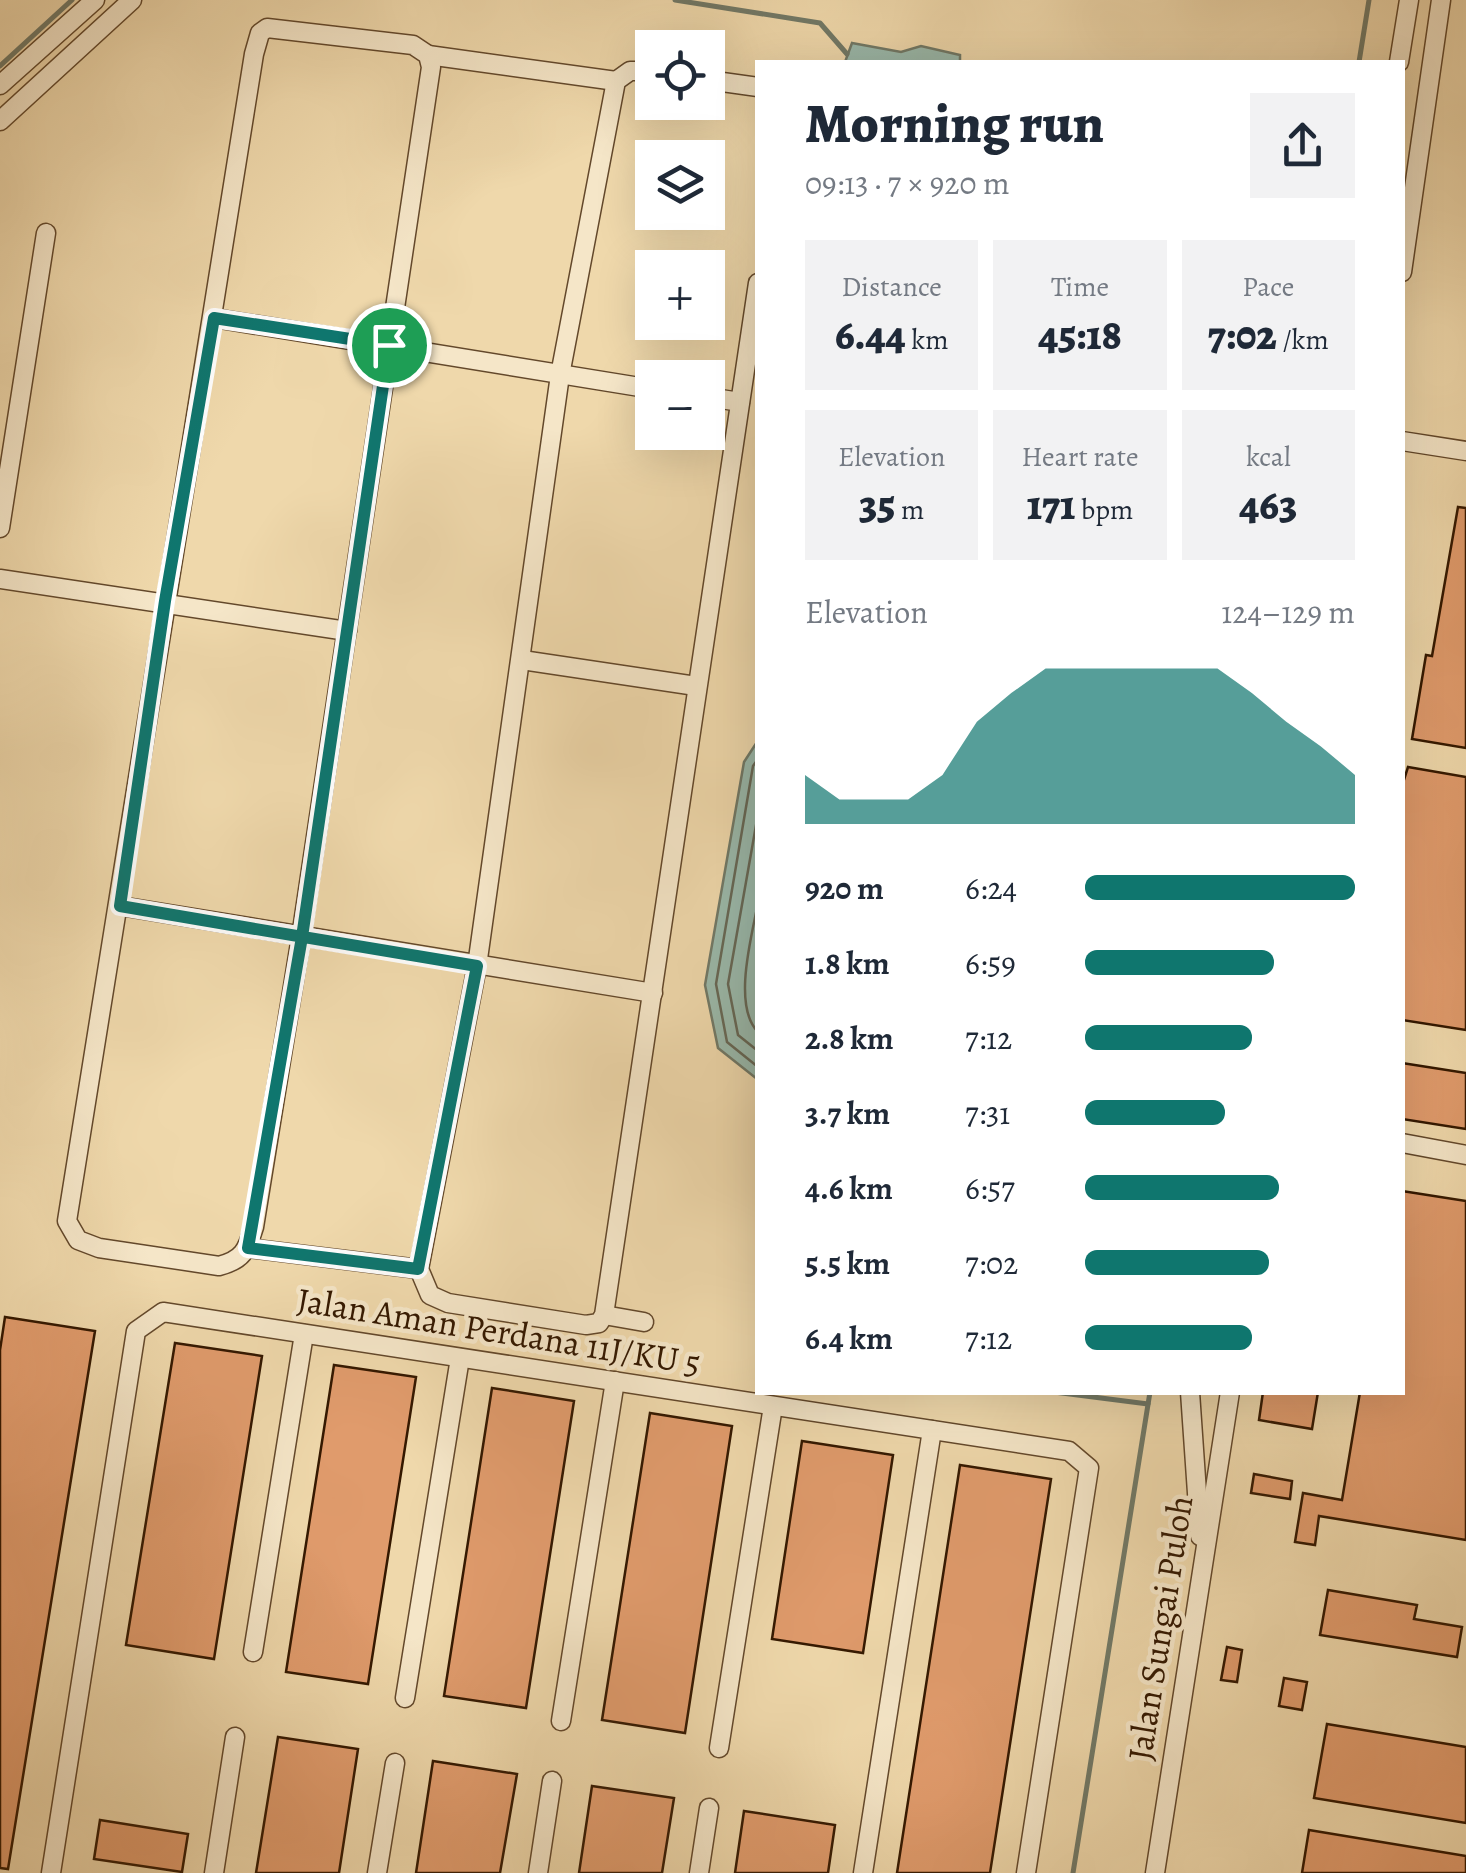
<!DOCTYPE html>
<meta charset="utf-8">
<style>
:root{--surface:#fff;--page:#f2f2f3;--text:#1f2937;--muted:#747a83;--accent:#0f766e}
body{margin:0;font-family:Alegreya,serif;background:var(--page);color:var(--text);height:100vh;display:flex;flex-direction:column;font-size:38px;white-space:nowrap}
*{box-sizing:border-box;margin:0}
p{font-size:32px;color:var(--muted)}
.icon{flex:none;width:55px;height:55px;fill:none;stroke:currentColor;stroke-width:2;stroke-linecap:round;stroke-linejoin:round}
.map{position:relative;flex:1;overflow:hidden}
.side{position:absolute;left:755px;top:60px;width:650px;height:1335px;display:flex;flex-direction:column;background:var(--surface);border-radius:0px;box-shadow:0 10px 40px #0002}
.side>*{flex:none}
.buttons{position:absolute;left:635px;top:30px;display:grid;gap:20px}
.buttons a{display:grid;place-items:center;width:90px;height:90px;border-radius:0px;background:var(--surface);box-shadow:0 10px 40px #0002;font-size:50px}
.pin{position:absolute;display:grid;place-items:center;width:85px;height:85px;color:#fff;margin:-42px;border:5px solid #fff;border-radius:50%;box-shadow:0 2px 10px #0007}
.round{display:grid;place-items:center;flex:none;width:105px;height:105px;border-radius:0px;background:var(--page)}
.head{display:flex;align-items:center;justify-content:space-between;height:170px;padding:0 50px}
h1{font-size:55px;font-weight:800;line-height:75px}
.figures{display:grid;grid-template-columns:repeat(3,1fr);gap:15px;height:170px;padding:10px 50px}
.figures div{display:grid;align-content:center;border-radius:0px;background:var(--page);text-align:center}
.figures b{font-size:42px;font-weight:800}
.figures small{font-size:28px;font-weight:400}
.figures p{font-size:28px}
.chart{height:280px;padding:20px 50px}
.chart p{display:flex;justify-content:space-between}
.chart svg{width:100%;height:180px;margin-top:10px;fill:var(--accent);opacity:.7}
ul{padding:0 50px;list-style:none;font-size:32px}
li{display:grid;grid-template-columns:160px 120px 1fr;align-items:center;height:75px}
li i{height:25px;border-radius:12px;background:var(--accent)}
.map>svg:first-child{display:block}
.water{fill:#9ab9ab;stroke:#717967;stroke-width:2.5}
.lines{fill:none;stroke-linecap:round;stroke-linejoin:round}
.shore{stroke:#676856;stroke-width:2.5}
.stream{stroke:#717967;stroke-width:5}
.building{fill:#e09b6c;stroke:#341800;stroke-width:2.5}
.minor-casing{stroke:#63482b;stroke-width:21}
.minor{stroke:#f5e6c8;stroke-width:18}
.route-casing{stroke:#fff;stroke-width:20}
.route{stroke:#0f766e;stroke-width:12}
.labels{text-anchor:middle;stroke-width:9;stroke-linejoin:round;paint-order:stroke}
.street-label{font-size:35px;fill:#341800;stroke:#f5e6c8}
</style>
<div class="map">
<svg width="1466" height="1873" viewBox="0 0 1466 1873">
<rect width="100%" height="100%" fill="#efd8ab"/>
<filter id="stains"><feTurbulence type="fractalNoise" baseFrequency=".002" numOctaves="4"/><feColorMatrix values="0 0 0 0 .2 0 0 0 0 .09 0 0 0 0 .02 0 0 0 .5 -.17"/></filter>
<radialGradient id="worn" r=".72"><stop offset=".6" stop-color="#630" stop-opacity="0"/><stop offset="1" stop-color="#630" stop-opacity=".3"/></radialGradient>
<g class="water">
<polygon points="852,43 901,52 921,46 960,55 960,62 845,62"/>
<polygon points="757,742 757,1079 718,1048 705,985 744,762"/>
</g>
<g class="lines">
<g class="shore">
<polyline points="758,759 753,766 716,984 727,1042 758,1067"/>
<polyline points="758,814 728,984 738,1035 758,1051"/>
<path d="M758 903C752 935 732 1006 758 1032"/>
</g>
<g class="stream">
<polyline points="675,0 820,23 847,54"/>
<polyline points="1359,62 1369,0"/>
<polyline points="0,66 72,0"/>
<polyline points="1054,1392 1148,1404"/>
<polyline points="1073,1873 1150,1392"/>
</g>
</g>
<g class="building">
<polygon points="1458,507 1466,508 1466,748 1412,739 1426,655 1432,656"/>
<polygon points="1408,767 1466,777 1466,1030 1402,1020 1402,786"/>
<polygon points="1402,1063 1466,1073 1466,1129 1402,1119"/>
<polygon points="1402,1191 1466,1201 1466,1540 1319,1516 1315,1545 1295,1542 1303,1493 1342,1500 1360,1392 1402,1392"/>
<polygon points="5,1317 95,1331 8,1869 0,1868 0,1350"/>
<polygon points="175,1343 262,1356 214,1659 126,1645"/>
<polygon points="334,1365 416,1377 368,1684 286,1672"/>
<polygon points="492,1388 574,1401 526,1708 444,1696"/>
<polygon points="1263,1392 1318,1392 1312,1429 1259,1420"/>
<polygon points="650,1413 732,1426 685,1733 602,1720"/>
<polygon points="802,1441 893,1455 863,1653 772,1639"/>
<polygon points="960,1465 1051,1479 1004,1783 990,1873 897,1873"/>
<polygon points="1254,1474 1292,1481 1290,1499 1251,1493"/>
<polygon points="1328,1590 1417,1605 1414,1619 1462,1627 1457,1657 1320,1635"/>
<polygon points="1227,1647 1242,1650 1237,1682 1221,1680"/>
<polygon points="1284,1678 1307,1682 1302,1710 1279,1706"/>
<polygon points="1327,1724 1466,1747 1466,1823 1314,1798"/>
<polygon points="278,1737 358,1749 339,1873 256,1873"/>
<polygon points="433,1761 517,1774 500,1873 416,1873"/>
<polygon points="592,1786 674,1798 662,1873 579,1873"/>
<polygon points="744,1811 835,1825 828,1873 735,1873"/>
<polygon points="100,1820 188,1834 182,1872 94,1859"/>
<polygon points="1309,1830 1466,1856 1466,1873 1302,1873"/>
</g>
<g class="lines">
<g class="minor-casing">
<g id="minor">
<path d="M267 28 413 45 428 55 431 67 301 937 254 1227C247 1250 243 1260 219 1266L99 1248 78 1240 67 1221 254 54 260 33Z"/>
<polyline points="428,55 616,81"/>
<polyline points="1399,62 1409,0"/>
<polyline points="652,71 630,71 616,81 560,375 477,966 419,1269 430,1295 448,1303 586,1325 599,1323 604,1315 758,283"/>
<polyline points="708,80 758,87"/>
<polyline points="0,85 95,0"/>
<polyline points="0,121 132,0"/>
<polyline points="1402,272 1441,0"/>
<polyline points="214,318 652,389"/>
<polyline points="708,397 740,402"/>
<polyline points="1402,441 1466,451"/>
<polyline points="0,528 46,233"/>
<polyline points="0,579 347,631"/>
<polyline points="522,660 696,686"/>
<polyline points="120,906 653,993"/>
<polyline points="1402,1143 1466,1155"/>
<polyline points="248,1248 419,1269"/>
<polyline points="604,1315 644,1322"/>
<polyline points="1190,1392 1200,1536"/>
<polyline points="253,1652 304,1334"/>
<polyline points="405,1698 460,1358"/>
<polyline points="561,1721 615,1381"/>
<polyline points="719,1748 773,1406"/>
<polyline points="51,1873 136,1331 163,1312 1069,1451 1089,1468 1026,1873"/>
<polyline points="214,1873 235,1737"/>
<polyline points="377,1873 395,1763"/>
<polyline points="538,1873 552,1781"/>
<polyline points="699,1873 709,1808"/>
<polyline points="863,1873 932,1430"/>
<polyline points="1155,1873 1230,1392"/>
</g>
</g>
<use href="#minor" class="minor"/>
</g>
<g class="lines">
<g class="route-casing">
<path id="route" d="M389 345 214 318 165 601 120 906C239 926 358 947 477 966L418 1269 248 1248 302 937 389 345"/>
</g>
<use href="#route" class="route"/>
</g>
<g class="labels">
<g class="street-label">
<text transform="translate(499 1331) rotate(9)" y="12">Jalan Aman Perdana 11J/KU 5</text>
<text transform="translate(1160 1628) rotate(-81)" y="12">Jalan Sungai Puloh</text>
</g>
</g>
<rect width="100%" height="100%" filter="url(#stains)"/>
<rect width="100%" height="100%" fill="url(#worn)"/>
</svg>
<div class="buttons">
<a><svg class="icon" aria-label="locate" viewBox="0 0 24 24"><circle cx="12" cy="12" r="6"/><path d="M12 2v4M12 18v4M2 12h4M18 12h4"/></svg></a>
<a><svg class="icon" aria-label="layers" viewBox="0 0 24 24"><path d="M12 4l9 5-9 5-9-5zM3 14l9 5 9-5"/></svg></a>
<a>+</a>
<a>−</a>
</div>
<div class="pin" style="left:389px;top:345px;background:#1e9e55"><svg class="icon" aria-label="arrive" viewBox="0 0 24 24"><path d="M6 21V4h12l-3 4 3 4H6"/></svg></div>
<section class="side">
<div class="head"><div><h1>Morning run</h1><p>09:13 · 7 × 920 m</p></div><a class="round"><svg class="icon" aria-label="share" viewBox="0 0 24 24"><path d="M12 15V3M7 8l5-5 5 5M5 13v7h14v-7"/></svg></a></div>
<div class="figures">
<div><p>Distance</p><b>6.44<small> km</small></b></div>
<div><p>Time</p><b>45:18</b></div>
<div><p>Pace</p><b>7:02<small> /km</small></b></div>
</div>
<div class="figures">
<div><p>Elevation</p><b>35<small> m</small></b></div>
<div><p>Heart rate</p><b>171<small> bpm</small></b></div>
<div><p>kcal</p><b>463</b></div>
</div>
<div class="chart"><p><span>Elevation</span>124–129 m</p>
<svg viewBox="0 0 160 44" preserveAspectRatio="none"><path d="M0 44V32L10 38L20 38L30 38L40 32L50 19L60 12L70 6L80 6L90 6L100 6L110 6L120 6L130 12L140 19L150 25L160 32V44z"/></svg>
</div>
<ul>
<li><b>920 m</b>6:24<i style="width:100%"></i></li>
<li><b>1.8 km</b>6:59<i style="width:70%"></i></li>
<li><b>2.8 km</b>7:12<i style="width:62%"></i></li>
<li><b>3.7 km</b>7:31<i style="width:52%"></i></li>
<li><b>4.6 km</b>6:57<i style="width:72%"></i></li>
<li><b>5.5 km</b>7:02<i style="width:68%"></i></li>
<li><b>6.4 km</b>7:12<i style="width:62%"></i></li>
</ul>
</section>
</div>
